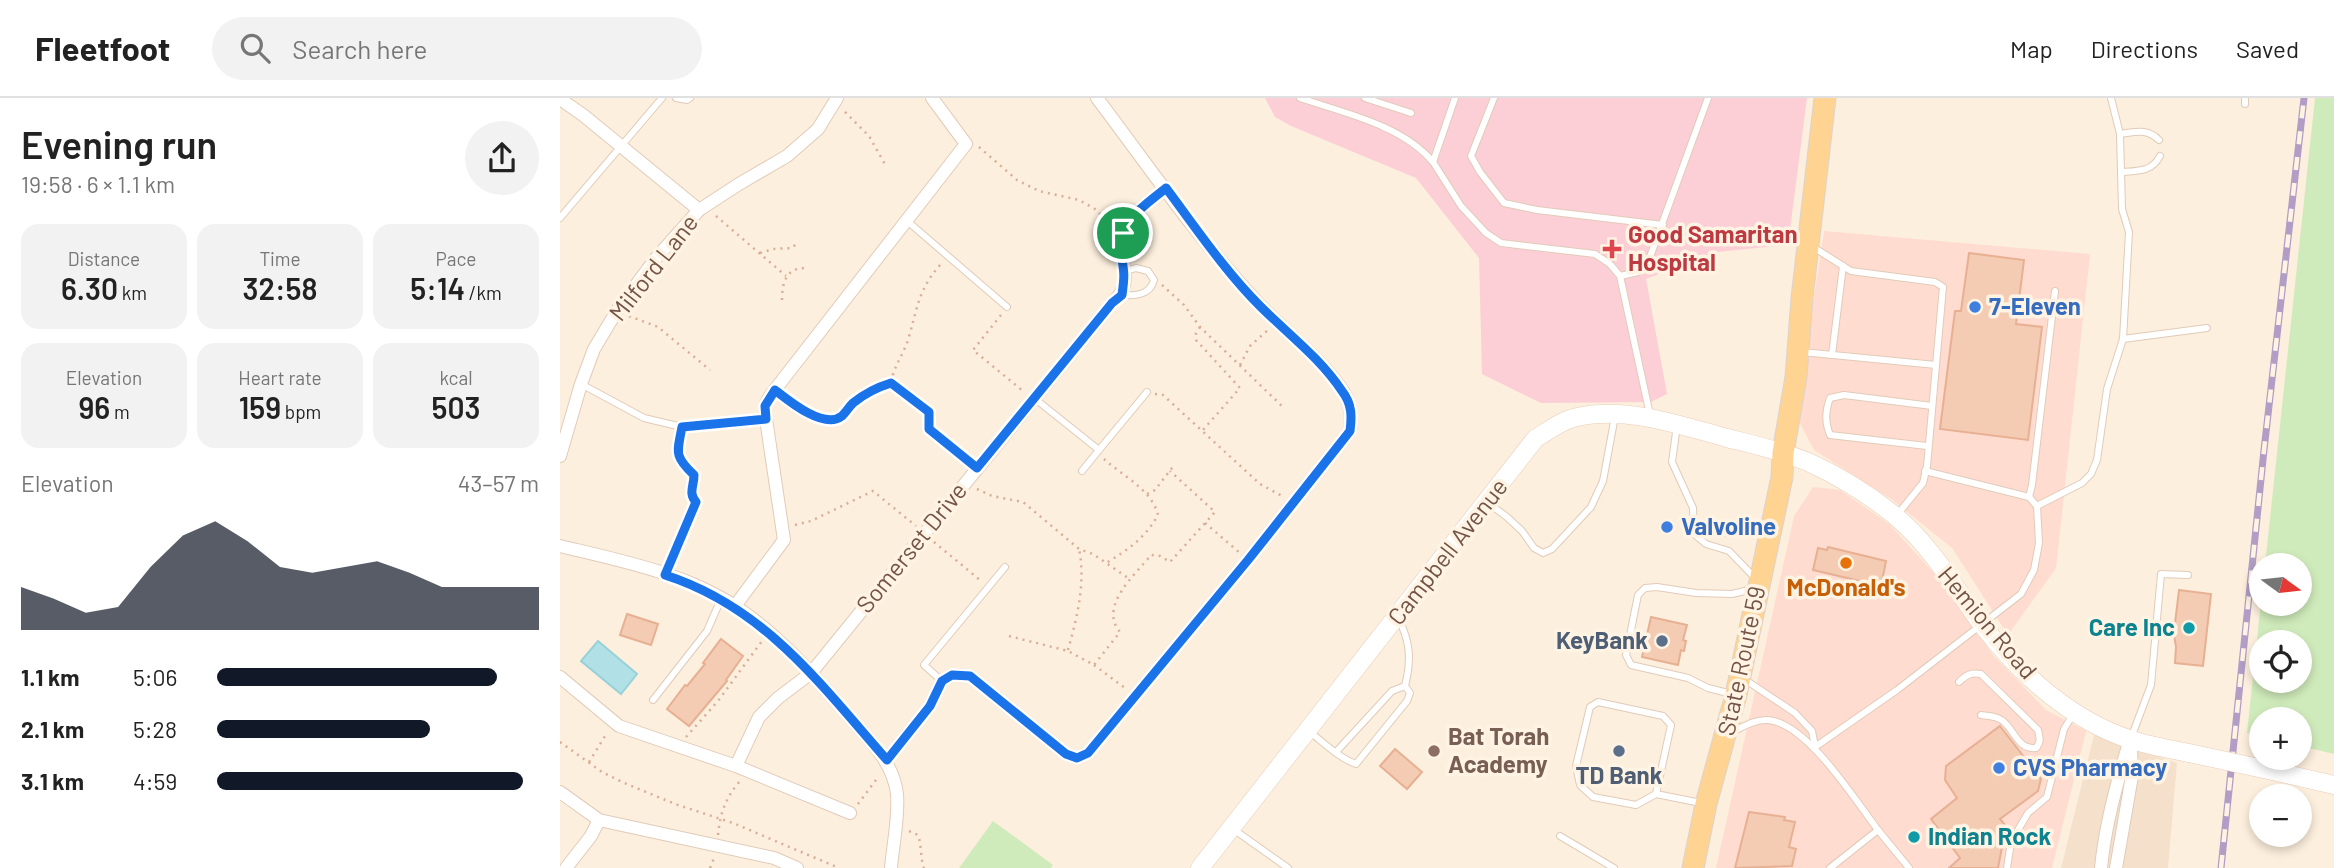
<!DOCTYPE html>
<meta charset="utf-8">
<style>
:root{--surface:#fff;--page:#f2f2f2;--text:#222;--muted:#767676;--line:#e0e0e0;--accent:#111827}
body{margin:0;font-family:Barlow,sans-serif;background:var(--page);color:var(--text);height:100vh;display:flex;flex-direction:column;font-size:26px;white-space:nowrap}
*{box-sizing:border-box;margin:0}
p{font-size:23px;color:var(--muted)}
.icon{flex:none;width:38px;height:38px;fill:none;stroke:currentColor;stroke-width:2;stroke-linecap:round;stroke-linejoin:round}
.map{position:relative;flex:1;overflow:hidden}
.details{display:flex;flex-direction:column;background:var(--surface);width:560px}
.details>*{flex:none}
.needle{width:46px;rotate:105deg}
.fabs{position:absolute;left:1689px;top:455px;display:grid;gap:14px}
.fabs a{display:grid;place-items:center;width:63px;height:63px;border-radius:50%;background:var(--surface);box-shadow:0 4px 10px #0003;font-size:35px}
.pin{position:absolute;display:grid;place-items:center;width:60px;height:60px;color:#fff;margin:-30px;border:4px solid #fff;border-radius:50%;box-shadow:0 2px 7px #0007}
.round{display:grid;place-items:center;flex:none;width:74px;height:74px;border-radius:37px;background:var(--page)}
.overview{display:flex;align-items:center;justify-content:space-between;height:119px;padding:0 21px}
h1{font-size:38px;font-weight:600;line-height:52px}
.stats{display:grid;grid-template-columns:repeat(3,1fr);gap:10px;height:119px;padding:7px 21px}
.stats div{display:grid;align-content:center;border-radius:18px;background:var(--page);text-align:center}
.stats b{font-size:30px;font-weight:600}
.stats small{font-size:19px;font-weight:400}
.stats p{font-size:19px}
.chart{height:196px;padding:14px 21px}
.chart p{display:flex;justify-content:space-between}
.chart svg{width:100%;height:126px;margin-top:7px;fill:var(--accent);opacity:.7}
ul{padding:0 21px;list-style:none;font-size:23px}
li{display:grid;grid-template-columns:112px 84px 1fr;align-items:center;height:52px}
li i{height:18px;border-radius:9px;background:var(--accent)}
header{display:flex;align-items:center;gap:42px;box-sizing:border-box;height:98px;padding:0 35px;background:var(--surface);border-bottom:2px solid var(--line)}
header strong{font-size:33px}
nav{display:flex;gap:38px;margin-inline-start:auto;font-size:24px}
.search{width:490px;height:63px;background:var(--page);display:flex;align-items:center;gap:18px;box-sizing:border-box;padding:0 24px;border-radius:38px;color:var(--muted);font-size:26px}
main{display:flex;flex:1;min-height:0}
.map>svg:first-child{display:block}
.residential{fill:#f5e1cb}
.commercial{fill:#ffdccf}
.medical{fill:#fccfd6}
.green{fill:#d0ebbb;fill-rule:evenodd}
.water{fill:#b1e1e7;stroke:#97d1d9;stroke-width:2}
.building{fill:#f4cbb3;stroke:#e7b093;stroke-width:2}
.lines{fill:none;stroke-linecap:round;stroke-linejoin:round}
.lane-casing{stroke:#e1cbb9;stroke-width:8}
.street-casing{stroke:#e1cbb9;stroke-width:14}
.secondary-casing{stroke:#e9cdb9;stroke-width:19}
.primary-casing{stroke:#dbd3cf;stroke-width:23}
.path{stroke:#d8ae97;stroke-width:2.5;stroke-dasharray:2 5;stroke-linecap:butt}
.lane{stroke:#fff;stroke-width:6}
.street{stroke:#fff;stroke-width:12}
.secondary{stroke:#fff;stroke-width:18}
.primary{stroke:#ffd392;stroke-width:21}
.rail-casing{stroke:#b19dc5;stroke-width:7}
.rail{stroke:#fff3e4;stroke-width:4.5;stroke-dasharray:13;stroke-linecap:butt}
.secondary-bridge-casing{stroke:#e9cdb9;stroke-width:19;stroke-linecap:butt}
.secondary-bridge{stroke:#fff;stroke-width:18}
.route-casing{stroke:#fff;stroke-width:14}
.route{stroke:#1a73e8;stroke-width:9}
.health-dot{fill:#e0444e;stroke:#fff3e4;stroke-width:2.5}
.shop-dot{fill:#3f7fe0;stroke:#fff3e4;stroke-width:2.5}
.food-dot{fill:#e8710a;stroke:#fff3e4;stroke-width:2.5}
.culture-dot{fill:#0f9aa8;stroke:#fff3e4;stroke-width:2.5}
.service-dot{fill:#5c6f8a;stroke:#fff3e4;stroke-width:2.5}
.education-dot{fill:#8d6e63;stroke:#fff3e4;stroke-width:2.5}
.labels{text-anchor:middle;stroke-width:7;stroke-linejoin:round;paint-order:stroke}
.health-label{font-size:24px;font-weight:bold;fill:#be3a42;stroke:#fff3e4;text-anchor:start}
.street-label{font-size:24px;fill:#735445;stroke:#fff3e4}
.shop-label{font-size:24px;font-weight:bold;fill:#366cbe;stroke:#fff3e4;text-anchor:start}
.food-label{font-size:24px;font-weight:bold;fill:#c56008;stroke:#fff3e4}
.culture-label{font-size:24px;font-weight:bold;fill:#0d838f;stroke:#fff3e4;text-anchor:end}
.service-label{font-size:24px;font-weight:bold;fill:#4e5e75;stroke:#fff3e4;text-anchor:end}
.education-label{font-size:24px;font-weight:bold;fill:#785e54;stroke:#fff3e4;text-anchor:start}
</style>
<header>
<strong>Fleetfoot</strong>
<div class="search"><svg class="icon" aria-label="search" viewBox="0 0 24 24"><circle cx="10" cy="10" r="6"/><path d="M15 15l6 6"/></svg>Search here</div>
<nav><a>Map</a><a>Directions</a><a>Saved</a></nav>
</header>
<main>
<section class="details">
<div class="overview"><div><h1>Evening run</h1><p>19:58 · 6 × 1.1 km</p></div><a class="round"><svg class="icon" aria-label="share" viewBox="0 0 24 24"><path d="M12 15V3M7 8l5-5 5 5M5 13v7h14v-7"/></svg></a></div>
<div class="stats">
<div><p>Distance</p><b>6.30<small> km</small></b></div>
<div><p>Time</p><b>32:58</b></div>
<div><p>Pace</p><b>5:14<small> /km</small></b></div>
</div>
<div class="stats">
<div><p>Elevation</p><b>96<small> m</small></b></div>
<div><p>Heart rate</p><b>159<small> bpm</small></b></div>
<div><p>kcal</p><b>503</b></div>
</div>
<div class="chart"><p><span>Elevation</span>43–57 m</p>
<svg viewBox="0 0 160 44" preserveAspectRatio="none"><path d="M0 44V29L10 33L20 38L30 36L40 22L50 11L60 6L70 13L80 22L90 24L100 22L110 20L120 24L130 29L140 29L150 29L160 29V44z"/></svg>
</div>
<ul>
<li><b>1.1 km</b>5:06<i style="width:87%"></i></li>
<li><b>2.1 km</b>5:28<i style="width:66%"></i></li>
<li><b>3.1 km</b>4:59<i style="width:95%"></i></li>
</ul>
</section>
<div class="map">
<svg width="1774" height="770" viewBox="0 0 1774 770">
<rect width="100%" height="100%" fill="#fdefdd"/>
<polygon class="residential" points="1534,637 1617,665 1608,770 1501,770"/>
<g class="commercial">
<polygon points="1264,133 1530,156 1496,470 1448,537 1392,450 1331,401 1254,352 1236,318"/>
<polygon points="1253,389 1280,392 1329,426 1383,485 1433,557 1486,612 1526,633 1492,770 1156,770 1234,418"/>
</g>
<polygon class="medical" points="705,0 1247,0 1228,147 1156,154 1086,181 1107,296 1091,304 981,305 922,276 919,160 856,80 731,28 715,19"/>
<g class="green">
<path d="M1755 0H1774V656L1740 648V621H1701V638L1687 635 1701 504 1740 506V467H1705ZM1740 544V583H1701V544Z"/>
<polygon points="433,723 493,767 491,770 399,770"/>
</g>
<polygon class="water" points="38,543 77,576 61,596 21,563"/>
<g class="building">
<polygon points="1409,155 1464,162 1456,226 1482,229 1468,342 1380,331 1395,213 1401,213"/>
<polygon points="1268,449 1326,463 1321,488 1253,472 1258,450 1267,452"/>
<polygon points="1619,492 1651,496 1643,568 1615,565 1616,549 1612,525 1615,525"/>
<polygon points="67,516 98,526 91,547 60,537"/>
<polygon points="1091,519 1127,527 1123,542 1126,543 1124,553 1121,552 1118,567 1082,559"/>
<polygon points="161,541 183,558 166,582 167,583 129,628 107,611 125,587 127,588 145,566 143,565"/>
<polygon points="1440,628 1481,681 1478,693 1440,721 1446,728 1438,770 1389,770 1400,760 1371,721 1397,700 1385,682 1386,668"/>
<polygon points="835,651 862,674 847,691 820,668"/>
<polygon points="1189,714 1225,719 1224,722 1235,724 1229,749 1236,751 1232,768 1175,770"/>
</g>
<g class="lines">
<g class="lane-casing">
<g id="lane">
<polyline points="116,0 127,2 130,0"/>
<path d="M740 0C784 15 842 27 873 64"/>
<polyline points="805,0 851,15"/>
<polyline points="895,0 873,64 901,108 926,135 941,145 1035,156 1050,166 1060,178 1090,317"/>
<polyline points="934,0 911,58 920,74 944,105 977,112 1103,127"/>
<polyline points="1685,0 1685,6"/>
<path d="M1560 36C1576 34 1587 30 1599 42"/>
<path d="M1561 74C1578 73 1592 74 1600 58"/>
<polyline points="0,120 102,0"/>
<polyline points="346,122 447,209"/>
<polyline points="1253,149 1291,173 1375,184 1383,189 1367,368 1363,385 1337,417"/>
<polyline points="1060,178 1078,174 1087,167 1148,0"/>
<path d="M562 197C576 198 590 197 594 182L588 173 576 170 566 173"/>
<polyline points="1563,241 1647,230"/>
<polyline points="1242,254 1376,267"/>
<polyline points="1272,257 1283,168"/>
<polyline points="21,286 84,320 122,329 206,321"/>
<polyline points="474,300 539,352 587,294"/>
<polyline points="1117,327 1112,364 1133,410 1134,436"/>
<path d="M1367 348 1270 337C1265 324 1265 314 1270 300L1284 297 1372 308"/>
<polyline points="522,373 539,352"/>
<polyline points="1469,399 1472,387 1495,193"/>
<polyline points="928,405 947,419 962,433 974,450 983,455 992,451 1031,409 1043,383 1055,318"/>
<polyline points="1477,408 1522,385 1531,376 1537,362 1547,291 1563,241 1569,134 1562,111 1560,36 1551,0"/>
<polyline points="1195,480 1169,453 1146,446 1134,436 1149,433 1170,435 1208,423"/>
<path d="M838 519C850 544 852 560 845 588"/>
<polyline points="1184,581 1235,615 1252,633 1255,649"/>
<polyline points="382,583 364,567 445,469"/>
<path d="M1399 584C1406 577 1411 574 1421 576L1478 632C1480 640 1481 644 1476 650 1458 652 1455 633 1443 623 1437 618 1429 618 1421 617"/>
<polyline points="1172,596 1148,590 1128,580 1071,567 1066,557 1078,497 1085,490 1097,489 1136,495 1172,496 1193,491"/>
<polyline points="93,602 147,533 161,501"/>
<path d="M750 634C764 645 779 660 796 666L847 603 850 595 845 588 832 593 776 654"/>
<path d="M1172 634C1183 629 1195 621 1208 622 1247 625 1295 702 1318 732"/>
<polyline points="1571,640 1591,587 1601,476 1628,477"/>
<polyline points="1255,649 1337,592 1461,496 1474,472 1479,445 1477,408 1469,399 1365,373"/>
<polyline points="1096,696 1111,627 1103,618 1038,604 1030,609 1016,668 1020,687 1033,699 1076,707 1096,696 1141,705"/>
<polyline points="673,731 728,770"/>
<polyline points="1000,738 1054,770"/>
<polyline points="1270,770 1318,732 1349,770"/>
<polyline points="1447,770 1451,744 1468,715 1487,699 1504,631 1514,615"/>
</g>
</g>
<g class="street-casing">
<g id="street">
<polyline points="0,1 23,17 139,112"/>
<polyline points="0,358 21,286 34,251 58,211 97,159 139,112 179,86 227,58 258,31 277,0"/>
<path d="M0 448C58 462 125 475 176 509 219 537 253 577 287 616 307 640 333 662 337 696 339 720 333 746 331 770"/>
<polyline points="175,508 224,442 206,321 205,308 210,298 406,46 372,0"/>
<polyline points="0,579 59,628 176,668 290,715"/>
<path d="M327 662 370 608 382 583 392 577 410 578 506 656 517 660 528 655 688 462 790 333C792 318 791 306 783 293 759 258 726 235 698 205 639 142 589 69 537 0"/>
<path d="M176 668 199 619 218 600 251 575 552 205C579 182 553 160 564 133 572 114 590 103 606 91"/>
<polyline points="0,694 39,722 214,760 237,770"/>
<polyline points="6,770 31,738 39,722"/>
<path d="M1541 770C1545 727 1557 683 1570 642"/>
<polyline points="1556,770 1572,678 1571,652"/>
</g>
</g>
<g class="secondary-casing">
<g id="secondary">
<polyline points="1713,673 1774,687"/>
<path d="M640 770 975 341C988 333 1002 322 1017 319 1067 308 1119 327 1167 340 1195 347 1222 353 1248 364 1279 378 1308 396 1334 417 1371 447 1395 490 1423 528 1461 577 1512 623 1572 642 1590 648 1610 651 1629 655"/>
</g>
</g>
<g class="primary-casing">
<polyline id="primary" points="1133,770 1146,706 1176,597 1222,379 1223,355 1236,279 1242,200 1265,0"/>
</g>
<g class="path">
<polyline points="285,14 309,38 326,68"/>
<polyline points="419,49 457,82 479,93 519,102 535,111 552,127"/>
<polyline points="156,118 226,178"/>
<polyline points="200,155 213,151 232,150 236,146"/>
<polyline points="602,187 624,207 640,229 725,311"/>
<path d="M222 202C222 185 226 170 245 170"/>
<polyline points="441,217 413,252 463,293"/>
<polyline points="69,218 98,229 150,272"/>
<polyline points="640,229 636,235 636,242 680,290 642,333"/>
<polyline points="680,267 690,248 708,232"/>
<path d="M331 284C334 268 343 257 348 242 357 212 358 191 381 166"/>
<polyline points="595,296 603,297 700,386 722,398"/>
<path d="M224 299C287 348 277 301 331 285L369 314V331L409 363"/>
<path d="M544 361C563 378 592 392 598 417 586 439 568 452 546 465"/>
<polyline points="417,391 432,398 463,404 519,451 533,456 571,482"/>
<polyline points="587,396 595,392 615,366"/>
<polyline points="645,425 680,455"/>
<polyline points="235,427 251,423 313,393 356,428"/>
<polyline points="374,444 420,482"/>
<path d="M109 465 136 404C128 395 134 387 134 377 119 362 116 361 120 340"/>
<path d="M449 538 508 553 534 567 560 534C538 508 576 476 591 457L600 458 610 464 655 414 610 373"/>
<path d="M508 552C517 520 526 484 519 451"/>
<polyline points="534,567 565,590"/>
<polyline points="126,639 158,603 202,543"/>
<polyline points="0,644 42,674 62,684 115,706 173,725 279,770"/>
<polyline points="29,664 47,635"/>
<polyline points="298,706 319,678"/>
<path d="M349 733 358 737C362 749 360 759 364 770"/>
<path d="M158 737C160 715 166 699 180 683"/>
<polyline points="150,770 154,760"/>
</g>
<use href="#lane" class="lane"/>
<use href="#street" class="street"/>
<use href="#secondary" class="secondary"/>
<use href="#primary" class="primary"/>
<g class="rail-casing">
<polyline id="rail" points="1661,770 1704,352 1744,0"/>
</g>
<use href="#rail" class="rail"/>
<g class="secondary-bridge-casing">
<polyline id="secondary-bridge" points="1629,655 1713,673"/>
</g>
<use href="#secondary-bridge" class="secondary-bridge"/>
</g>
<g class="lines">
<g class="route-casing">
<path id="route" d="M606 90C636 130 665 173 700 208 728 236 760 260 782 293 792 306 792 318 790 333L688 462 528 655 517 660 506 656 410 578 392 577 382 583 370 608 327 662C261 587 205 509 105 477L136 404C128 395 134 388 134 377 114 358 117 355 122 329L206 321 205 308 215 292C229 303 264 332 282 318 286 314 289 309 293 305 304 296 318 289 331 285L369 314V331L417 370 552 205 562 197C565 175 564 175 561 154 556 124 587 106 606 90Z"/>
</g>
<use href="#route" class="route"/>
</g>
<path class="health-dot" d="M1048.5 140.5h7v7h7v7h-7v7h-7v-7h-7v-7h7z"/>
<g class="shop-dot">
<circle cx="1415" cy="209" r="7"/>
<circle cx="1107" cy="429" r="7"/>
<circle cx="1439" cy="670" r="7"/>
</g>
<circle class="food-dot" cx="1286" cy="465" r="7"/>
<g class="culture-dot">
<circle cx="1629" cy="530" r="7"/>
<circle cx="1354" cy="739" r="7"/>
</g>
<g class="service-dot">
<circle cx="1102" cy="543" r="7"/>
<circle cx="1059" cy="653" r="7"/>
</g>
<circle class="education-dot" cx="874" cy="653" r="7"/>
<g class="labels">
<g class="health-label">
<text x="1068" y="145">Good Samaritan<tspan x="1068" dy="28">Hospital</tspan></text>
</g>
<g class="street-label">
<text transform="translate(94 170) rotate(-52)" y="8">Milford Lane</text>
<text transform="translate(352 450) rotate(-51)" y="8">Somerset Drive</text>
<text transform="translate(888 454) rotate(-52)" y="8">Campbell Avenue</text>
<text transform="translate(1427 525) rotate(50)" y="8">Hemion Road</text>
<text transform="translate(1182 563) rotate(-78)" y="8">State Route 59</text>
</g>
<g class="shop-label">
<text x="1429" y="217">7-Eleven</text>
<text x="1121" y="437">Valvoline</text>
<text x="1453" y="678">CVS Pharmacy</text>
</g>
<g class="food-label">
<text x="1286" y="498">McDonald's</text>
</g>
<g class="culture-label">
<text x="1615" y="538">Care Inc</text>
<text x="1368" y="747" text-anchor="start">Indian Rock</text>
</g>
<g class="service-label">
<text x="1088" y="551">KeyBank</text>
<text x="1059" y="686" text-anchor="middle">TD Bank</text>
</g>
<g class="education-label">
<text x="888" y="647">Bat Torah<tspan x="888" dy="28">Academy</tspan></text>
</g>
</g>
</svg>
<div class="fabs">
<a><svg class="needle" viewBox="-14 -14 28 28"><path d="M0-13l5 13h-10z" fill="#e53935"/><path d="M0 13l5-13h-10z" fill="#767676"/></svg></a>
<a><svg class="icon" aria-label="locate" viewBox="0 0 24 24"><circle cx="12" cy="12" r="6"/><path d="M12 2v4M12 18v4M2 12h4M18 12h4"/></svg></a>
<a>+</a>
<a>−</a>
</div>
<div class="pin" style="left:563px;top:135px;background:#1e9e55"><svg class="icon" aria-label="arrive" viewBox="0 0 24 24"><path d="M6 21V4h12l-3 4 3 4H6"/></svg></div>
</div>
</main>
